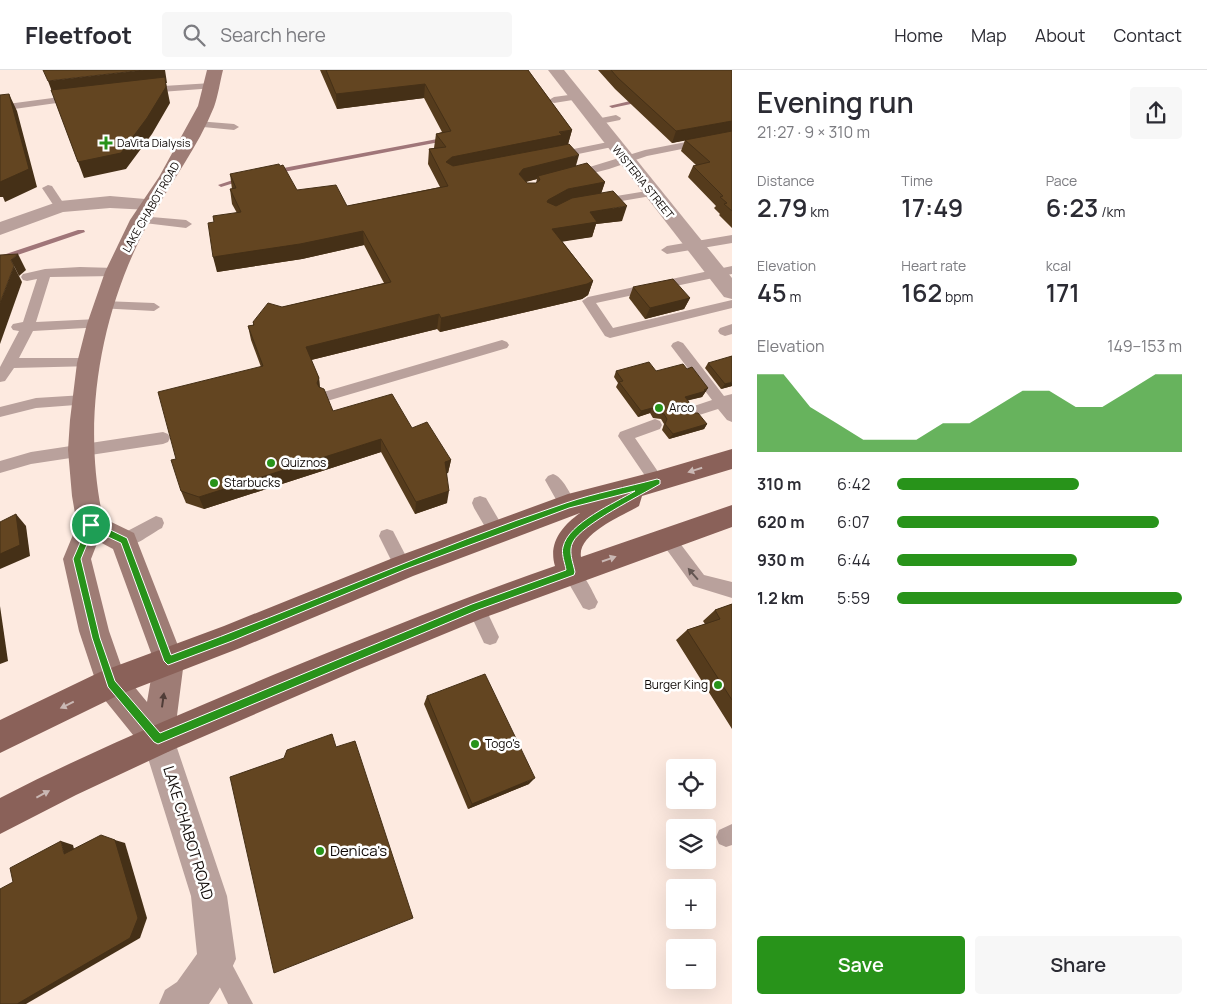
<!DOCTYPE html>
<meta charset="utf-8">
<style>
:root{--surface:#fff;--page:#f7f7f7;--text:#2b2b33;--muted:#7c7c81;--line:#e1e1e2;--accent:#28931a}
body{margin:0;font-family:Manrope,sans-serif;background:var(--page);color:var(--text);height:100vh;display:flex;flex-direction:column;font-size:19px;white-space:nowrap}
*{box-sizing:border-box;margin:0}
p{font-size:16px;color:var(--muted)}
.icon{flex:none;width:28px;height:28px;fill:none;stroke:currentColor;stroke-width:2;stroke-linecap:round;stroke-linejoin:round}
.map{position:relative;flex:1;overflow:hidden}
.panel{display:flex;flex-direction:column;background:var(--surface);width:475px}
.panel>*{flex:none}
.controls{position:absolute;left:666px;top:689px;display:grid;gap:10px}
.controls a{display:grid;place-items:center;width:50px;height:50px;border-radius:5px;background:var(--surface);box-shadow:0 5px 20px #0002;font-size:25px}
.pin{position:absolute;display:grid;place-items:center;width:42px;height:42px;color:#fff;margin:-21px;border:2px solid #fff;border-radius:50%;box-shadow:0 1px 5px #0007}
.round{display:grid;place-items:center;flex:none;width:52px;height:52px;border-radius:5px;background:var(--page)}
.headline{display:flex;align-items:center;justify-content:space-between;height:85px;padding:0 25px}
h1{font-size:28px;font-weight:600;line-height:38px}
.figures{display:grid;grid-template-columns:repeat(3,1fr);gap:8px;height:85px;padding:5px 25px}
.figures div{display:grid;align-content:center}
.figures b{font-size:25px;font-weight:600}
.figures small{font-size:14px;font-weight:400}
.figures p{font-size:14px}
.chart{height:140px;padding:10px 25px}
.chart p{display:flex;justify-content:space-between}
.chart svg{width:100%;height:90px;margin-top:5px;fill:var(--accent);opacity:.7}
.button{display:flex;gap:10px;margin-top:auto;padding:10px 25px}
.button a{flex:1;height:58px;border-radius:5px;background:var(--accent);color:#fff;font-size:20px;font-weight:600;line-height:58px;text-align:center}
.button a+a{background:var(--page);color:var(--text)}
ul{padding:0 25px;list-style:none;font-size:16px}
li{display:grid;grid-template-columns:80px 60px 1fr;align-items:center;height:38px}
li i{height:12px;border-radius:6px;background:var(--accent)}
header{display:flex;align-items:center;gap:30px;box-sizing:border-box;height:70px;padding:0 25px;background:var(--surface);border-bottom:1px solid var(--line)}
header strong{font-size:24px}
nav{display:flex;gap:28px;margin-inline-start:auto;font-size:18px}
.search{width:350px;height:45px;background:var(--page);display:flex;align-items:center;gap:12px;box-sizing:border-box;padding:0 18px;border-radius:5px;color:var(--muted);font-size:19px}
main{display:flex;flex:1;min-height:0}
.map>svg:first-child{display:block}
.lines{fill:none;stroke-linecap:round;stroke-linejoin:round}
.stream{fill:#a07679;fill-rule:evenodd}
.service{fill:#b9a19c;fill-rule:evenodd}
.minor{fill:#b9a19c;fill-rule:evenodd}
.secondary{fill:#9e7c75;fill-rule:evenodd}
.primary{fill:#8a6159;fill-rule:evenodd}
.wall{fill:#553b1c;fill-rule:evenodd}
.shaded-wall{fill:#453017}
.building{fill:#634521;stroke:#453017}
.oneway{fill:#cab8b4}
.oneway2{fill:#645652}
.oneway3{fill:#503d38}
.route{fill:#28931a;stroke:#fff;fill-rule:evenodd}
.poi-dot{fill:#28931a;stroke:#fff;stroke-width:2}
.labels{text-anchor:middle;stroke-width:5;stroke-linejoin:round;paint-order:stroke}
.far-poi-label{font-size:11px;fill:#100a07;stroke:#fff;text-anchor:start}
.far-street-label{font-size:11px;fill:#100a07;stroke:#fff}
.poi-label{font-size:12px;fill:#100a07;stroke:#fff;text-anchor:start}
.near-street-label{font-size:15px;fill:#100a07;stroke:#fff}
.near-poi-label{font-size:15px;fill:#100a07;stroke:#fff;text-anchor:start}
</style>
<header>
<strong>Fleetfoot</strong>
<div class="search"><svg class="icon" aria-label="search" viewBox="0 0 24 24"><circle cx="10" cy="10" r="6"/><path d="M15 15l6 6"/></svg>Search here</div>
<nav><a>Home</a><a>Map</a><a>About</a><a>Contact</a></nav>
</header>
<main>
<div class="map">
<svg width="732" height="934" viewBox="0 0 732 934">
<rect width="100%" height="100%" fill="#fdeae0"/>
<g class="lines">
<g class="stream">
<polygon points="643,28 645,29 645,31 612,38 609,36"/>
<polygon points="448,67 451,69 450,70 273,104 270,102 273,100"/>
<polygon points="245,106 247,107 247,109 221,117 218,115"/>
<polygon points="78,160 84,160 85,162 0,191 0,186"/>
</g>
<g class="service">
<polygon points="212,13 217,16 215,18 147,23 142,20 147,17"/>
<polygon points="576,24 579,25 579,29 554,33 549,30 554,27"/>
<polygon points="75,25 80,28 78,30 0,41 0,35"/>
<polygon points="616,45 621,48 620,50 595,55 590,52 591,50"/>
<polygon points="197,51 234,54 239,57 234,60 193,56 193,52"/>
<polygon points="732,63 732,69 647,86 609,99 574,108 569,105 570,103 645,80"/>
<polygon points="613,71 617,72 618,74 617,76 554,89 549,86 554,83"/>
<polygon points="48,115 52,116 66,137 64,139 60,140 56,139 42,118"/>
<polygon points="653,120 659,123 657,125 598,135 592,132 598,129"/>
<polygon points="140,146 186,150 192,154 186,158 136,152 134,150"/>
<polygon points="732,165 732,173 667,184 661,180 667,176"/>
<polygon points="732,196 732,204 596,233 613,258 732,230 732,238 610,268 605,266 582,231 588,227"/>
<polygon points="80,197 115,198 121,202 115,206 50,207 36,252 98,249 103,251 105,254 103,257 33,261 19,288 89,288 94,290 96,293 94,296 14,298 5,311 0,312 0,297 19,261 13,260 11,257 13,254 23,252 37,209 27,211 23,210 21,207 23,204 45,199"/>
<polygon points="103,231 154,233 160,237 154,241 98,238 97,235"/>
<polygon points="732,254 732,264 725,266 720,264 718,261 720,258"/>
<polygon points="502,270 507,272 509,275 507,278 327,331 322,330 320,326 322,322 327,321"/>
<polygon points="678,271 683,273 724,326 732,324 732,352 727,350 718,339 693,347 688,346 686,342 688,338 712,330 671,276 673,273"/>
<polygon points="84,325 89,326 91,330 89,334 36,338 0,347 0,337 36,328"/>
<polygon points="655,349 660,351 662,355 660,359 635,368 665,412 662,416 657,418 652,416 618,366 620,362"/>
<polygon points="163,362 168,364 170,368 168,372 163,374 31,394 0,403 0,391 31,382"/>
<path d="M553 404C563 407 571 425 576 435L574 440 568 442 562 440 545 410 548 406Z"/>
<polygon points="480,426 486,428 503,457 505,462 503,467 497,469 491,467 474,438 472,433 474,428"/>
<path d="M156 446 162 448 164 453 162 458C150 464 131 481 118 476L116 471 118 466Z"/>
<polygon points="387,459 393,461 409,492 411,497 409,502 403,504 397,502 379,466 381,461"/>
<polygon points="667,462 673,464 704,505 732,512 732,528 693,516 659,469 661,464"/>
<path d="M571 495C583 499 592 521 598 532L595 538 589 540 583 538 565 507 563 502 565 497Z"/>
<polygon points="476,529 482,531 499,567 496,573 490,575 484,573 467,537 470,531"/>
<polygon points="732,754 732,775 726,777 719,774 716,767 719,760"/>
<polygon points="217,878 225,881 253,934 228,934 206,889 209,881"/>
</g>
<g class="minor">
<polygon points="548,0 564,0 732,208 732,229 724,227"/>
<polygon points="110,126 157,130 160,134 157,138 150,140 110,138 63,142 0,165 0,152 60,131"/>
<polygon points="158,653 170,657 174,669 227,826 236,889 230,902 209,934 159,934 165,920 177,912 197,884 191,826 142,669 146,657"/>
</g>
<path class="secondary" d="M207 0H223C220 12 218 26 214 37 198 77 171 112 150 150 101 238 81 349 103 448L134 463 184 591 174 669 170 681 158 685 146 681 100 624 79 561 63 489 77 455 72 426 68 380 70 350 77 293 87 254 105 202 130 150 159 107 198 36ZM98 471 113 479 154 591 147 632 124 604 109 561 91 489Z"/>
<path class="primary" d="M732 379V399L642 426 639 436C622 446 577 464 581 487L732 435V457L483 548 357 600 170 681 76 725 0 764V728C89 682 180 644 273 605 366 567 460 529 555 496 548 473 562 456 580 443L413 506 240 578 121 624 0 683V650L100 602 224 556 393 488 568 424 657 401Z"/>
</g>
<g class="wall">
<path d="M320 0H528L572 60 568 74 576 96 605 112 601 123 622 151 596 154 592 167 562 171 593 211 588 225 582 229 440 262 437 259 311 290 319 308 320 318 333 341 412 358 451 390 448 403H447V433L415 444 381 382 204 439 186 433 181 421 176 389 261 297 251 270 248 256 253 255V252L282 237 384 213 364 175 302 189 217 202 214 152 237 143 232 134 230 119H232L230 104 297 120 347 136 440 117 428 94 429 79 434 78 436 64 442 62 424 28 337 39ZM537 109 536 113H527L526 112Z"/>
<polygon points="598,0 732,0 732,158 719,145 720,144 714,138 716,136 688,107 693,96 696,95 681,81 685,70 672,73 615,19"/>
<polygon points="633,217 690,228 684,239 645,249 629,228"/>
<polygon points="708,293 732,316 721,319 705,298"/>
<polygon points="687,299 708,318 702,327 688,330 688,338 691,343 707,354 704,359 669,369 662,360 664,354 661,349 653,348 650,343 638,347 616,317 618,313 614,307 616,301 656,301"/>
<polygon points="732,534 732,659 676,570 687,560 705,554 703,551 715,540"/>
<polygon points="427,626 529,714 468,739 424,634"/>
</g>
<g class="shaded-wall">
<polygon points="144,0 165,0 167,13 166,13 170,33 152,64 126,99 84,108 48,11"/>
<polygon points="425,14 424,28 337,39 336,24"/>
<polygon points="9,24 17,41 37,117 5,132 3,127 0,127 0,112"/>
<polygon points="732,51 732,62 672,73 676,61"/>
<polygon points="572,60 568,74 444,107 446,92 452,87"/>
<polygon points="579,85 575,99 538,106 537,109 520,113 519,104 523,99"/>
<polygon points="605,112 600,127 544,144 548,130 568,119"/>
<polygon points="627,136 622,151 596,154 592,167 548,174 552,159 590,142"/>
<polygon points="363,161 364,175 302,189 217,202 213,187"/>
<polygon points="18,184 26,200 19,206 11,190"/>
<polygon points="14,196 22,212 0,274 0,233"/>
<polygon points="593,211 588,225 582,229 440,262 441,248"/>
<polygon points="690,228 684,239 645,249 650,238"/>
<polygon points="439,244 437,259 307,291 306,277"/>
<polygon points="319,308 320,321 317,313"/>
<polygon points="732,312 732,316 721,319 725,314"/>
<polygon points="708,318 702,327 682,332 685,327"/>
<polygon points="652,338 650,343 638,347 641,341"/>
<polygon points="707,354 704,359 669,369 673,364"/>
<polygon points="381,369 381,382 204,439 199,427"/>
<polygon points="451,390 448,403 443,405 445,392"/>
<polygon points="449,421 447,433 415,444 416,432"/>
<polygon points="16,444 26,456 30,486 0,499 0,484"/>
<polygon points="0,536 8,591 0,594"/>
<polygon points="535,708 529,714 468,739 472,734"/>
<polygon points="115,770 125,773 147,848 140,868 26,934 17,934"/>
<polygon points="61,771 73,775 76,787 64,784"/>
</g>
<g class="building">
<polygon points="43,0 144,0 48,11"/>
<polygon points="326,0 528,0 572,60 559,62 562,65 452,87 446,92 453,96 569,74 579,85 523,99 519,104 527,113 536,113 540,110 538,106 587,93 605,112 568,119 548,130 547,132 556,136 572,128 613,121 627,136 590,142 597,152 552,159 593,211 587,214 441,248 439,244 306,277 319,308 317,313 319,317 324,319 333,341 392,324 412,358 427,352 451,390 445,392 449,421 416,432 381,369 199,427 181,421 171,390 176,389 158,322 263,296 248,256 254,255 253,252 268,233 282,237 391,212 363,161 300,174 213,187 208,153 214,152 213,146 241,142 230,119 236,118 230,104 279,94 280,96 283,95 297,120 336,115 347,136 448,116 429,79 446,77 436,64 451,61 425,14 336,24"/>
<polygon points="611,0 732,0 732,51 676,61 618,8"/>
<polygon points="165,7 166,17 147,48 121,83 78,92 51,20"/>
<polygon points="9,24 29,99 0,112 0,25"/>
<polygon points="732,61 732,141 724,134 727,133 720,127 723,126 693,96 710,92 685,70"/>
<polygon points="18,184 11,190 14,196 0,233 0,185"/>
<polygon points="673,209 690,228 650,238 633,217"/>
<polygon points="732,286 732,312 725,314 708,293"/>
<polygon points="649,292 656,301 683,294 687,299 692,297 708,318 704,320 706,321 685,327 689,332 688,338 691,343 698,343 707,354 673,364 665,354 667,349 664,344 656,342 652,338 641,341 619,312 623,311 616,301"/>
<polygon points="16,444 20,475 0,484 0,452"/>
<polygon points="732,534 732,630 687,560 720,549 715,540"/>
<polygon points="485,604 535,708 472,734 427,626"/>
<polygon points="332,664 336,677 355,671 413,848 274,903 230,707 284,688 287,680"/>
<polygon points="101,765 115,770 138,848 130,868 17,934 0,934 0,819 13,812 10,798 61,771 64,784"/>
</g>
<defs><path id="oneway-solid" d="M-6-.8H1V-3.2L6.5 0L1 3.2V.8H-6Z" transform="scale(1.25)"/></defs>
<g class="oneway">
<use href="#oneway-solid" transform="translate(695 400) rotate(163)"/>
<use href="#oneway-solid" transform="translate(609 489) rotate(-19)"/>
<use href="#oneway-solid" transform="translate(67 635) rotate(154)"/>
<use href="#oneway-solid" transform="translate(43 724) rotate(-28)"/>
</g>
<use class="oneway2" href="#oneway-solid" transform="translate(693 504) rotate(-131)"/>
<use class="oneway3" href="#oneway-solid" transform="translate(163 630) rotate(-82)"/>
<path class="route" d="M657 409 660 410V414C641 425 581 455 573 472 568 481 573 492 575 502L574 505 478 540 158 674 154 672 108 617 92 568 73 489 89 452H94L127 468 171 585C303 537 432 478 566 433 595 423 627 417 657 409ZM635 421C615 433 568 453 563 477 561 484 565 493 566 500L472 534 160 663 115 611 100 568 81 489 93 460 121 473 164 591 168 595 232 571 406 499 569 438Z"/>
<g class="poi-dot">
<path d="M103.5 65.5h5v5h5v5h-5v5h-5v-5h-5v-5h5z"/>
<circle cx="659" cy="338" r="5"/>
<circle cx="271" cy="393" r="5"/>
<circle cx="214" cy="413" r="5"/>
<circle cx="718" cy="615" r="5"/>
<circle cx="475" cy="674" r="5"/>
<circle cx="320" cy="781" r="5"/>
</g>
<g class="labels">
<g class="far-poi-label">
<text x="117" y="77">DaVita Dialysis</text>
</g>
<g class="far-street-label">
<text transform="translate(643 112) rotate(51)" y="4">WISTERIA STREET</text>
<text transform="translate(151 137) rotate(-60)" y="4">LAKE CHABOT ROAD</text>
</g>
<g class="poi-label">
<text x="669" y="342">Arco</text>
<text x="281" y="397">Quiznos</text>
<text x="224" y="417">Starbucks</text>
<text x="708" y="619" text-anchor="end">Burger King</text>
<text x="485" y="678">Togo's</text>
</g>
<g class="near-street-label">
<text transform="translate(188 763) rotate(73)" y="5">LAKE CHABOT ROAD</text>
</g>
<g class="near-poi-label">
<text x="330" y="786">Denica's</text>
</g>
</g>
</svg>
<div class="controls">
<a><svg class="icon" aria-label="locate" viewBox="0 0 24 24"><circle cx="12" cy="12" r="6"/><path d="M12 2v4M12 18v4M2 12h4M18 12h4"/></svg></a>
<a><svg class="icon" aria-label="layers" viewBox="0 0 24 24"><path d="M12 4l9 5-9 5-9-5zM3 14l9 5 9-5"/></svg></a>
<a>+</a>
<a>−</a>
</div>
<div class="pin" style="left:91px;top:455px;background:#1e9e55"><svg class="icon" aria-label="arrive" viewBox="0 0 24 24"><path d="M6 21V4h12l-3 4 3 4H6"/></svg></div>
</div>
<section class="panel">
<div class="headline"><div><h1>Evening run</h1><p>21:27 · 9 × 310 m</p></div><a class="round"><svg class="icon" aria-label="share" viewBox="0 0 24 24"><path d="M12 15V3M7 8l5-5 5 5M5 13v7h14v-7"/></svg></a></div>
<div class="figures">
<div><p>Distance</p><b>2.79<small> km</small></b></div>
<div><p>Time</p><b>17:49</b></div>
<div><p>Pace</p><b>6:23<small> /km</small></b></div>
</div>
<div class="figures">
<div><p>Elevation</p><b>45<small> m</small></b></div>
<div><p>Heart rate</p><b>162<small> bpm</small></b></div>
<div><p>kcal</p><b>171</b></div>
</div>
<div class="chart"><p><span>Elevation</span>149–153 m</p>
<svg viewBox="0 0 160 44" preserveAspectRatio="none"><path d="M0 44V6L10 6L20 22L30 30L40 38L50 38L60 38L70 30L80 30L90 22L100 14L110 14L120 22L130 22L140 14L150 6L160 6V44z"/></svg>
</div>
<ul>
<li><b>310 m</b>6:42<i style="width:64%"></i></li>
<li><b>620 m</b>6:07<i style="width:92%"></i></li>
<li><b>930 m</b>6:44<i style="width:63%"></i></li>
<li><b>1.2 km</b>5:59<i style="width:100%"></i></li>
</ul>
<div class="button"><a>Save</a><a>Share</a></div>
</section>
</main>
